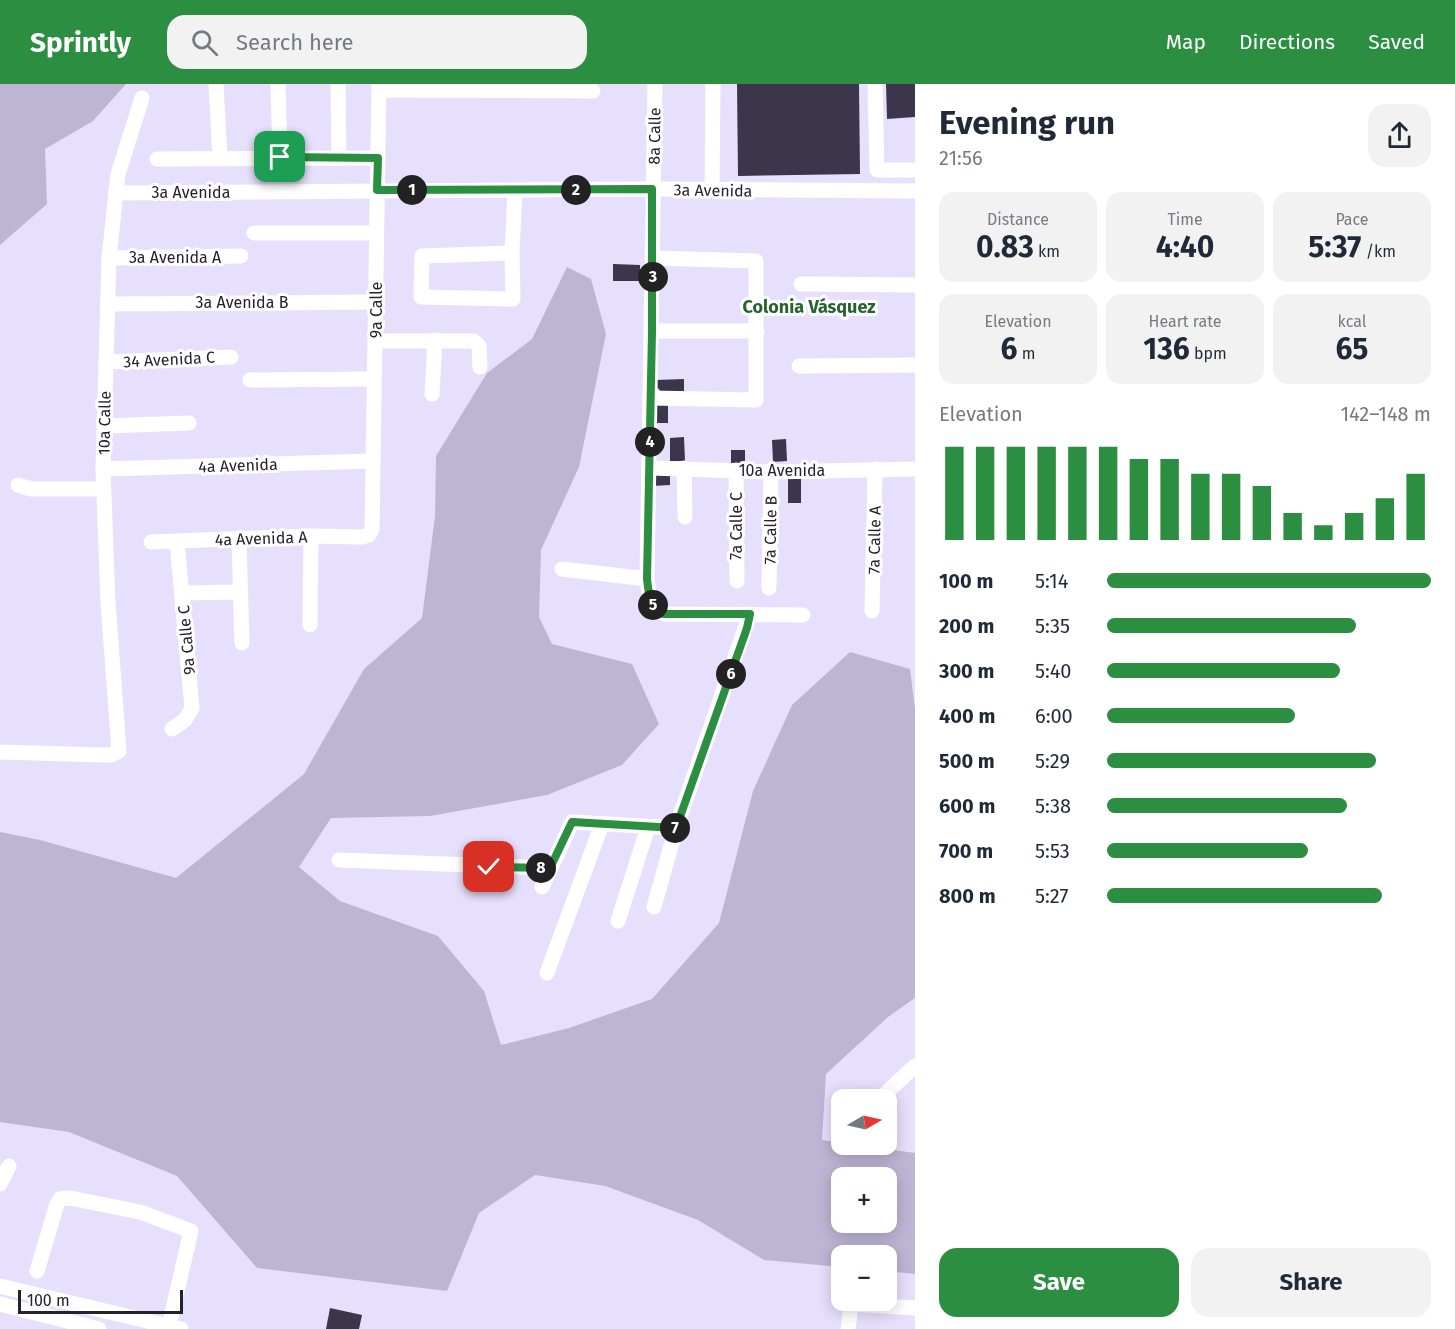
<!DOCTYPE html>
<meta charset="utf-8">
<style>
:root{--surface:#fff;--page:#f2f2f3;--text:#1f2937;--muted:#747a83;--accent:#2c8e41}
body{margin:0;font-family:"Fira Sans",sans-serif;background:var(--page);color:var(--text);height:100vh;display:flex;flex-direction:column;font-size:22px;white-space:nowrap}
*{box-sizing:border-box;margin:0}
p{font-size:20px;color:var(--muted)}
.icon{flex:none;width:33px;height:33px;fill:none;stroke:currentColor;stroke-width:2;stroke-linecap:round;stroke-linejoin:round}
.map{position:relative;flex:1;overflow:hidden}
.sheet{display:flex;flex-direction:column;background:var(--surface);width:540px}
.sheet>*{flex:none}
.needle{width:39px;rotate:81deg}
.tools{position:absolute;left:831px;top:1005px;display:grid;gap:12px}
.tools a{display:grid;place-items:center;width:66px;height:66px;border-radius:12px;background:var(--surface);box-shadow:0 3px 15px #0003;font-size:30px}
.scale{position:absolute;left:18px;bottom:15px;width:165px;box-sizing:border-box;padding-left:6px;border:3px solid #25222c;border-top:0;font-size:16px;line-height:21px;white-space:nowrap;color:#25222c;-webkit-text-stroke:4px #fff;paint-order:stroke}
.pin{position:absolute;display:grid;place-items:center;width:51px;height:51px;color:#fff;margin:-26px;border-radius:12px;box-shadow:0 3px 9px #0006}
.km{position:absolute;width:30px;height:30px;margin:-15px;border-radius:50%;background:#222;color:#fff;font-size:16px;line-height:30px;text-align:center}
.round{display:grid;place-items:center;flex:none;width:63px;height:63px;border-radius:18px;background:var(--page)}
.overview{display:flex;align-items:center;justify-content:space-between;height:102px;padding:0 24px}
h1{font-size:33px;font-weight:700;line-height:45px}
.figures{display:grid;grid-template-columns:repeat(3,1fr);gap:9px;height:102px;padding:6px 24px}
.figures div{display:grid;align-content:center;border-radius:15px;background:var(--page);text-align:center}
.figures b{font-size:30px;font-weight:700}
.figures small{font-size:16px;font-weight:400}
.figures p{font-size:16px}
.chart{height:168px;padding:12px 24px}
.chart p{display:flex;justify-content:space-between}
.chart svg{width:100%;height:108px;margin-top:6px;stroke:var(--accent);stroke-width:6}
.button{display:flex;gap:12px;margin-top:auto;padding:12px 24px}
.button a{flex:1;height:69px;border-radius:18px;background:var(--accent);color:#fff;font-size:24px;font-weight:700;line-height:69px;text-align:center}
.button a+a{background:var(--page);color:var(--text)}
ul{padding:0 24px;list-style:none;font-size:20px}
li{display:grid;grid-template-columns:96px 72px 1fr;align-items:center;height:45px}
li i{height:15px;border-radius:8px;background:var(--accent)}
header{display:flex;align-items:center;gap:36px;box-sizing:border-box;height:84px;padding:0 30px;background:var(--accent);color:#fff}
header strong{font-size:28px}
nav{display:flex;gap:33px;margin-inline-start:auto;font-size:21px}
.search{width:420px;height:54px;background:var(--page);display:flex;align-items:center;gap:15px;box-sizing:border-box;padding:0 21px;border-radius:18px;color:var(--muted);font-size:22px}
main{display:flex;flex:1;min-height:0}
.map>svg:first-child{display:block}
.green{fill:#bdb5d4;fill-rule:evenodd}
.building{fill:#3c354c}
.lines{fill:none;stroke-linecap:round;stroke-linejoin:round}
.minor{stroke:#fff;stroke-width:15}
.route-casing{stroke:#fff;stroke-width:12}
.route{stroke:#2c8e41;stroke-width:8}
.labels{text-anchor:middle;stroke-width:6;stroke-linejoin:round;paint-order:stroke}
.street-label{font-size:16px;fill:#25222c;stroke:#fff}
.neighbourhood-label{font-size:18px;font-weight:bold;fill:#276332;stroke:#fff}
</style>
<header>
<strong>Sprintly</strong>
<div class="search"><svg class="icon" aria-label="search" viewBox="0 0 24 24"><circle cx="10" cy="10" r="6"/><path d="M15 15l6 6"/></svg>Search here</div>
<nav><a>Map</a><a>Directions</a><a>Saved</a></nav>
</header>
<main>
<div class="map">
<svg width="915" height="1245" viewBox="0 0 915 1245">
<rect width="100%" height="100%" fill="#e7e0fd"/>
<g class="green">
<polygon points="0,0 126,0 93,37 45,65 47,120 0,161"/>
<path d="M567 183 591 195 606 250 579 383 541 466 539 533 552 560 632 580 659 640 622 681 547 711 430 732 331 734 299 783 340 817 438 852 484 907 501 961 569 944 652 915 719 839 753 707 792 621 850 568 910 585 915 625V914L888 933 826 990 822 1056 915 1069V1190L887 1187 886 1172H842L841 1183 764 1176 698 1136 605 1102 535 1091 479 1129 447 1207 257 1184 177 1092 69 1048 0 1038V748L40 756 176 794 304 690 364 585 422 534 435 432 436 372 487 289 532 255ZM842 1094H886V1138H842Z"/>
</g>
<g class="building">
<polygon points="737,0 859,0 860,90 738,92"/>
<polygon points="886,0 915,0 915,33 887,35"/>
<polygon points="613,180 640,181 640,197 613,197"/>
<polygon points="684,295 684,307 661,308 657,303 656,296"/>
<polygon points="654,320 668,320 668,339 653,339"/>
<polygon points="684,353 685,377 670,377 670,354"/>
<polygon points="786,355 787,377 773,378 772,356"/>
<rect x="731" y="366" width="14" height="13"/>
<polygon points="651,389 670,389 670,401 652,402"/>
<rect x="788" y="392" width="13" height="27"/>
<polygon points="330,1224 362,1231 359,1245 326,1245"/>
</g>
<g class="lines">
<g class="minor">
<polyline points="216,0 220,75"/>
<polyline points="278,0 280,73"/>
<polyline points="338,0 339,74"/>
<path d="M655 0 647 495C649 510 649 523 664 530L803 531"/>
<polyline points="875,0 877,86 915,86"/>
<polyline points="379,6 593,7"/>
<polyline points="157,75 378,74"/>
<polyline points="712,106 713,0"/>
<polyline points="115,109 652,105 915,107"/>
<polyline points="254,149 376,149"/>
<polyline points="512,169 422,172 421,213 513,215 512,169 515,106"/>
<polyline points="109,174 241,172"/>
<polyline points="801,200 915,201"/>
<polyline points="108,220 375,218"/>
<polyline points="652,247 757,247"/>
<polyline points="376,257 474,257 479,262 480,283"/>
<polyline points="106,278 231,273"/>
<polyline points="799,282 915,281"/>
<polyline points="250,296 374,295"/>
<polyline points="432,310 435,256"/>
<polyline points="650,314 756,316 756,177 653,174"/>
<polyline points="104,342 189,339"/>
<polyline points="650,384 771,388 915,385"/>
<polyline points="684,384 685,433"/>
<polyline points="103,385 372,377"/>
<polyline points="736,386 737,497"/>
<polyline points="18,401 31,405 103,405"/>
<polyline points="239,454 242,559"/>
<polyline points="151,458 311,452 362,453 369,451 372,445 379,0"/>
<polyline points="562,485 647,495"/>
<polyline points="769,504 771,388"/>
<polyline points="182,509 241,508"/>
<polyline points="872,527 875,385"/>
<polyline points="310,541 311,452"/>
<polyline points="172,645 185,636 192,624 177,458"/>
<polyline points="0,668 102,671 111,671 119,667 108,518 103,385 109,174 118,90 142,14"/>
<polyline points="339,776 550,784"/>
<polyline points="542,803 572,738 676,744"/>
<polyline points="654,823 676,744 750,530"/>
<polyline points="618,837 648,743"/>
<polyline points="547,889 602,740"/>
<polyline points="886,1009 915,982"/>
<polyline points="0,1100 9,1082"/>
<polyline points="37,1187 57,1120 60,1115 70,1114 140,1128 191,1147 169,1242"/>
<polyline points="0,1202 181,1245"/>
<polyline points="0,1220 99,1245"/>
<polyline points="851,1220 915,1224"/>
<polyline points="848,1245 852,1216"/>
</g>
</g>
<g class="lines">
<g class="route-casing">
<path id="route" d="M280 73 378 74 377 106 652 105V247L647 495C649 510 649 523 663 530H750L747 544 676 744 572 738 550 784 489 783"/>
</g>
<use href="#route" class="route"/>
</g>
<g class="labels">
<g class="street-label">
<text transform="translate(654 52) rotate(-89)" y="6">8a Calle</text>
<text transform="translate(713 106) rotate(1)" y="6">3a Avenida</text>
<text x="191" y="114">3a Avenida</text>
<text x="175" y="179">3a Avenida A</text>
<text x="242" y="224">3a Avenida B</text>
<text transform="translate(376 226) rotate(-90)" y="6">9a Calle</text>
<text transform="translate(169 275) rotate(-3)" y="6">34 Avenida C</text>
<text transform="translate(104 339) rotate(-89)" y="6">10a Calle</text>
<text transform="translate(238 381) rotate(-2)" y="6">4a Avenida</text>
<text x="782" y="392">10a Avenida</text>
<text transform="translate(736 442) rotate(-90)" y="6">7a Calle C</text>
<text transform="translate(770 446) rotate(-89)" y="6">7a Calle B</text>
<text transform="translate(261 454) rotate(-2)" y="6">4a Avenida A</text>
<text transform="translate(874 456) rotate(-89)" y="6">7a Calle A</text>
<text transform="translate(186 556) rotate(-95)" y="6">9a Calle C</text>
</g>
<g class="neighbourhood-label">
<text x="809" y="229">Colonia Vásquez</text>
</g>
</g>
</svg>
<div class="tools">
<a><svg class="needle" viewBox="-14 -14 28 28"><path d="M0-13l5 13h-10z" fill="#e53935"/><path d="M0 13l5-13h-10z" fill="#747a83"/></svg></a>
<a>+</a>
<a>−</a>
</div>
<div class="scale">100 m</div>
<div class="pin" style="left:280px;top:73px;background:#1e9e55"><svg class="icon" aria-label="arrive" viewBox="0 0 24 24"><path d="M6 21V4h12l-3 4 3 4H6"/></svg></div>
<div class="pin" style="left:489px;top:783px;background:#d93025"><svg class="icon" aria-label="check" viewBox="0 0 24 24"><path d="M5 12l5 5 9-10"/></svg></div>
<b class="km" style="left:412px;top:106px">1</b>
<b class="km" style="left:576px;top:106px">2</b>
<b class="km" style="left:653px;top:193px">3</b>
<b class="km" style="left:650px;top:358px">4</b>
<b class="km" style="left:653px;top:521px">5</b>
<b class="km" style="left:731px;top:590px">6</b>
<b class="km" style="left:675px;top:744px">7</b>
<b class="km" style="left:541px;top:784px">8</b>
</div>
<section class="sheet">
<div class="overview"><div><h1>Evening run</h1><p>21:56</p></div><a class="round"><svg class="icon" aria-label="share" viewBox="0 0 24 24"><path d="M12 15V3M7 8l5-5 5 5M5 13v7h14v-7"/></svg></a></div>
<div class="figures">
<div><p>Distance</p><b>0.83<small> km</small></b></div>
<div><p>Time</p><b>4:40</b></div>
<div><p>Pace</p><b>5:37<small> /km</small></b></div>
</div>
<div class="figures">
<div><p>Elevation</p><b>6<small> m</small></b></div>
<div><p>Heart rate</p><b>136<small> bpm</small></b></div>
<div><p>kcal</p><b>65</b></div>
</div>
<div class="chart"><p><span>Elevation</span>142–148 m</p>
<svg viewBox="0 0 160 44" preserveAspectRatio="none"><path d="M5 44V6M15 44V6M25 44V6M35 44V6M45 44V6M55 44V6M65 44V11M75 44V11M85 44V17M95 44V17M105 44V22M115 44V33M125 44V38M135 44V33M145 44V27M155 44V17"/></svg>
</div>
<ul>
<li><b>100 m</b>5:14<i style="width:100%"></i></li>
<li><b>200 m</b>5:35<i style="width:77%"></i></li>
<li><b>300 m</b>5:40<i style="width:72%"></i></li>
<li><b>400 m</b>6:00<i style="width:58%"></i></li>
<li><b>500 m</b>5:29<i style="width:83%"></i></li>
<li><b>600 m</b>5:38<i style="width:74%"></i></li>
<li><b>700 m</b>5:53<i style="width:62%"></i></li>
<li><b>800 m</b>5:27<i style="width:85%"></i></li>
</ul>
<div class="button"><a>Save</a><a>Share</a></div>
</section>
</main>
